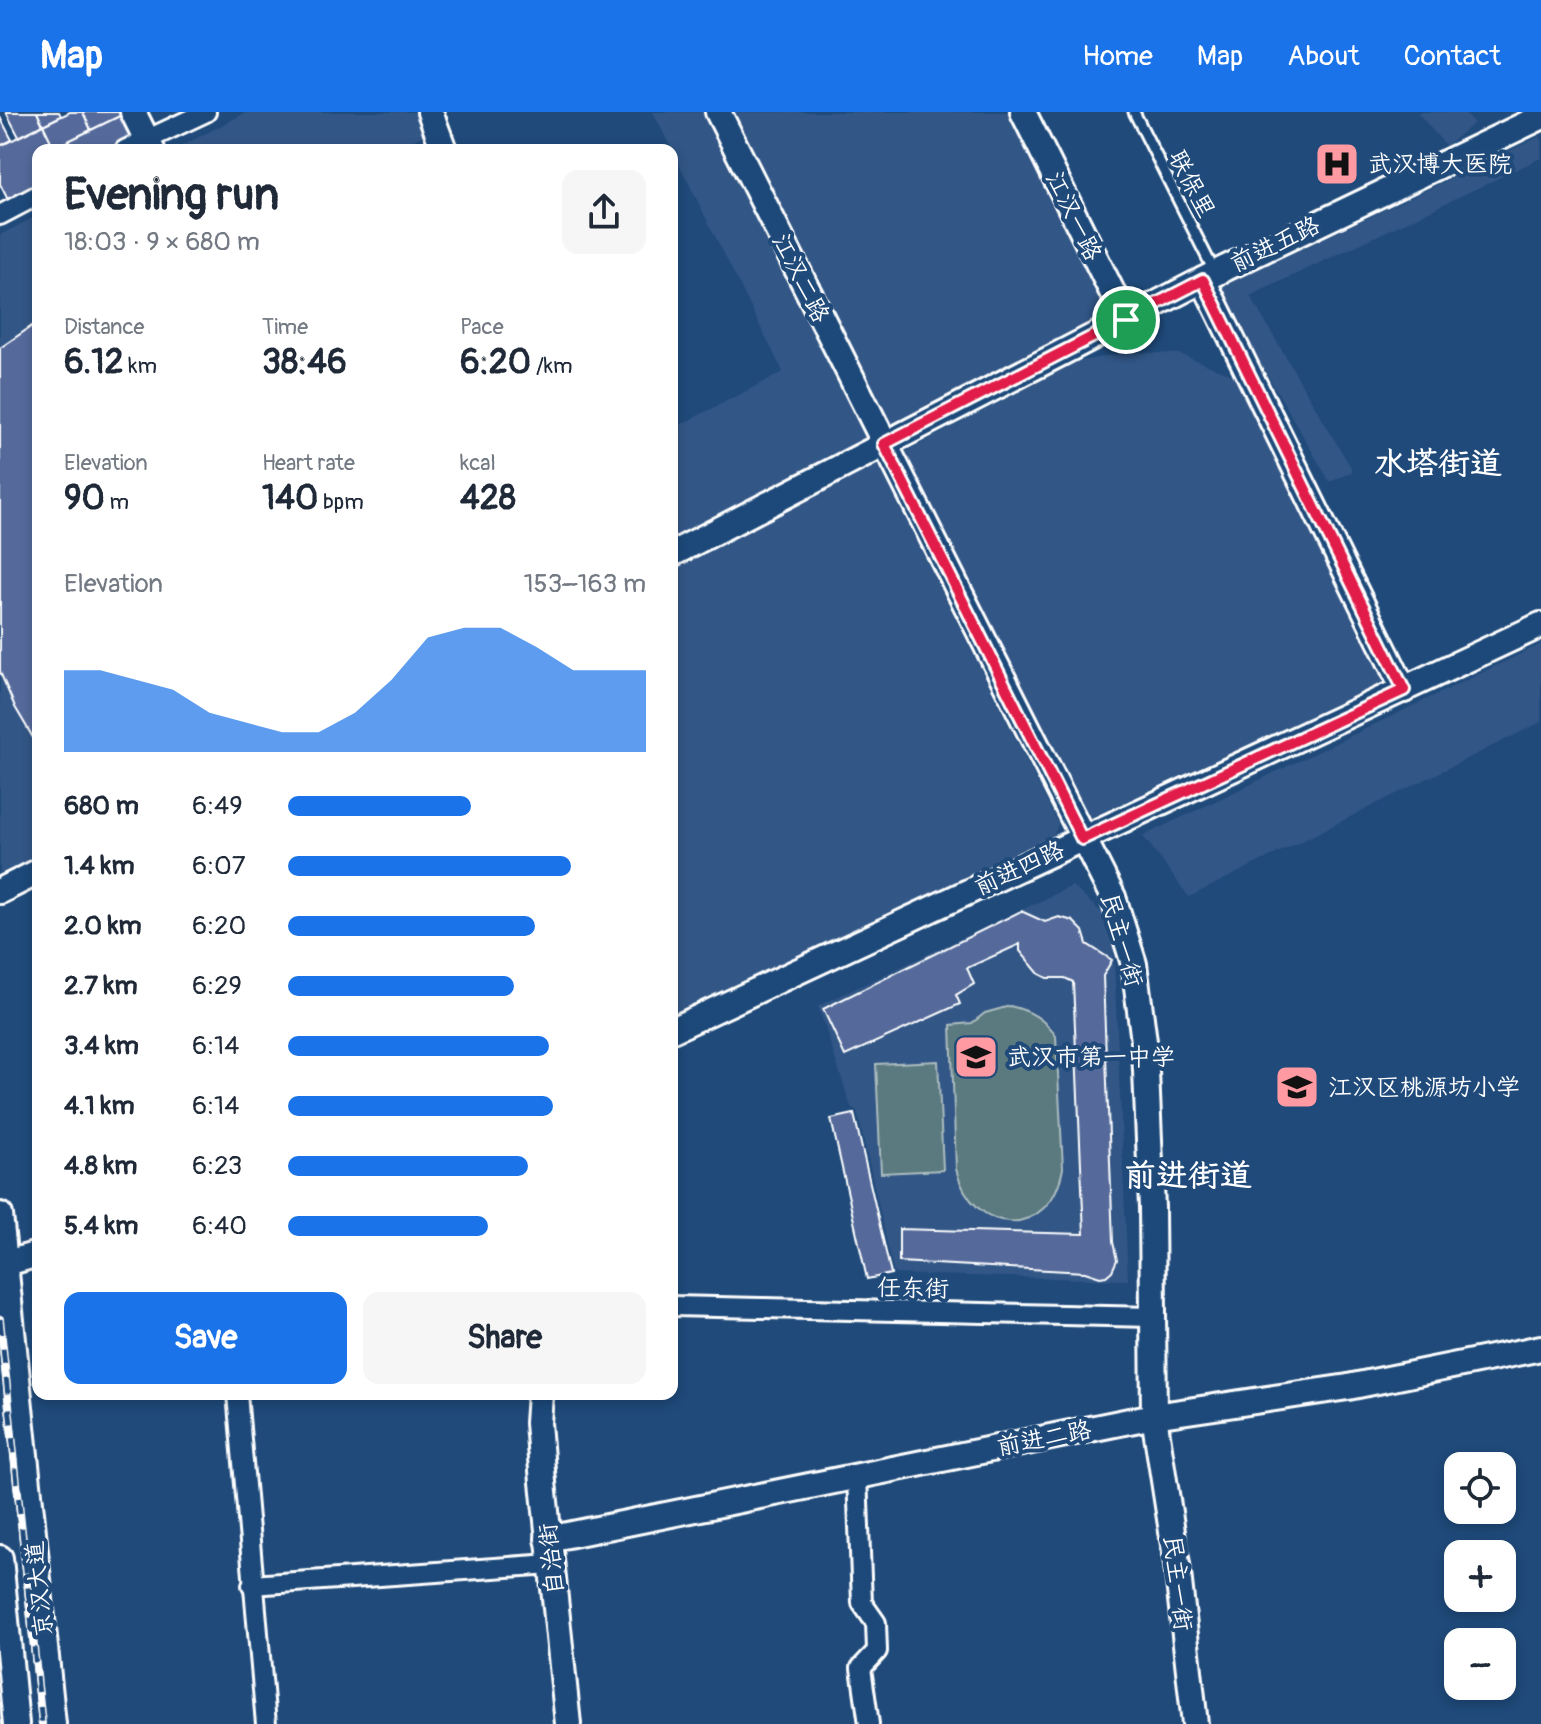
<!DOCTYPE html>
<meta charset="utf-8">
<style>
:root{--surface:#fff;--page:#f6f6f7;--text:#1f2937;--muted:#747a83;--accent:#1a73e8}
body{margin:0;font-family:Pangolin,"LXGW WenKai TC",sans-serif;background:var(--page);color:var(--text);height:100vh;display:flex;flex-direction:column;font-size:30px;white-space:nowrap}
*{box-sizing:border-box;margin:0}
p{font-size:26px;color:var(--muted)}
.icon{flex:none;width:44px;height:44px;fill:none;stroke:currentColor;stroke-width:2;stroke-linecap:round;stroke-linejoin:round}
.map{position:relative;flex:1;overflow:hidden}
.details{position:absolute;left:32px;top:32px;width:646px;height:1256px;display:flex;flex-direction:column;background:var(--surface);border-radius:16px;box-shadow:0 4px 12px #0003}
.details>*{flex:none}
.controls{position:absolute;left:1444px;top:1340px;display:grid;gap:16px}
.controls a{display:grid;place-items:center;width:72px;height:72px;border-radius:16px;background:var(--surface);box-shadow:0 4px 12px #0003;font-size:40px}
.pin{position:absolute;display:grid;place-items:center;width:68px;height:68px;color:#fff;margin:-34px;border:4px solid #fff;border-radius:50%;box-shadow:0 2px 8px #0007}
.round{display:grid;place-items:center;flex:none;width:84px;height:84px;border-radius:16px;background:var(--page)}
.head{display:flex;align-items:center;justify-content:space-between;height:136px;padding:0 32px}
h1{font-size:44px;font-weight:700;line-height:60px}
.figures{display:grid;grid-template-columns:repeat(3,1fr);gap:12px;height:136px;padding:8px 32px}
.figures div{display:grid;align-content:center}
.figures b{font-size:34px;font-weight:700}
.figures small{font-size:22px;font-weight:400}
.figures p{font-size:22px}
.chart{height:224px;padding:16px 32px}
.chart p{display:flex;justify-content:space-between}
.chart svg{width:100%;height:144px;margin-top:8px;fill:var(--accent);opacity:.7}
.primary-button{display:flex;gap:16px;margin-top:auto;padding:16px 32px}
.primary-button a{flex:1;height:92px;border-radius:16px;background:var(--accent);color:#fff;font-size:32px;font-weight:700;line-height:92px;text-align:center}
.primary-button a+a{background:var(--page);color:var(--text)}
ul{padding:0 32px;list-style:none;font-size:26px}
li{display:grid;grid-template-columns:128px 96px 1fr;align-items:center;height:60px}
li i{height:20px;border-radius:10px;background:var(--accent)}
header{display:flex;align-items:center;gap:48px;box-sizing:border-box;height:112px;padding:0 40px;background:var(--accent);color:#fff}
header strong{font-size:38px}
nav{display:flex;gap:44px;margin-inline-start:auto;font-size:28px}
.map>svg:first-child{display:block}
.built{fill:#335786}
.green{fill:#5a7a7f;stroke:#acbcbf;stroke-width:2}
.building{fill:#556b9b;stroke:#fff;stroke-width:2}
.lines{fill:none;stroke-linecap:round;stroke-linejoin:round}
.lane-casing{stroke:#fff;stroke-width:15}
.street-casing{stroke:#fff;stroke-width:24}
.secondary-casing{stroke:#fff;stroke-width:30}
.lane{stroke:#1f4a7a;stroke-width:9}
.street{stroke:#1f4a7a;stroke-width:18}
.secondary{stroke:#1f4a7a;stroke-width:24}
.rail-casing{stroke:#fff;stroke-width:8}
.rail{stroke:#1f4a7a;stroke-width:5;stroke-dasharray:15;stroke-linecap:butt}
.route-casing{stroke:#fff;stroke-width:16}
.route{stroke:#e11d48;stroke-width:10}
.labels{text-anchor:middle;stroke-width:8;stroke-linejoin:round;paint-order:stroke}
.poi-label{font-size:24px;fill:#fff;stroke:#1f4a7a;text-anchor:start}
.street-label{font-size:24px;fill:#fff;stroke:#1f4a7a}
.district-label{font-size:32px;font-weight:bold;fill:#fff;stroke:#1f4a7a}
</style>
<header>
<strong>Map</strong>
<nav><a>Home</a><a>Map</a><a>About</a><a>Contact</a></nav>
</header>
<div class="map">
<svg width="1541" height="1612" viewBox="0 0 1541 1612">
<rect width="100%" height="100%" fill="#1f4a7a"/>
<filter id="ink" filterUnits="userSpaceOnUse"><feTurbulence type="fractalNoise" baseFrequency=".0125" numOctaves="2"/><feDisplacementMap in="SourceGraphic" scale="16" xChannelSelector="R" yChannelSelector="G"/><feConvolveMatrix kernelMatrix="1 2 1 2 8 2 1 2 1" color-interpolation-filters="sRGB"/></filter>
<g filter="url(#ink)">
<g class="built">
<polygon points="247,0 419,0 425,22 397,38 174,38"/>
<polygon points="653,0 705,0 869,324 672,426 672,317 783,260"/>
<polygon points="728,0 1008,0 1110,203 888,313"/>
<polygon points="1417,0 1464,0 1474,11 1446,34"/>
<polygon points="1541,24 1541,46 1250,184 1353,359 1330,370 1217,177"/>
<polygon points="38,103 38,743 0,761 0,123"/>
<polygon points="1128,240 1180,242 1235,264 1385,570 1087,707 903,341 1076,250"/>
<polygon points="878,352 1058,712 1052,728 672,901 672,459"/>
<polygon points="1541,532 1541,610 1189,785 1143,724"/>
<polygon points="1072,774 1103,802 1113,824 1128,1168 894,1162 857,999 851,995 818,894"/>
</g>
<g class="green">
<path d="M1010 894C1031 899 1043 906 1056 924L1063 1056C1050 1129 973 1125 956 1057L951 913 972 911 985 901Z"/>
<polygon points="938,949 943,1058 881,1061 876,952"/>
</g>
<g class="building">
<polygon points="6,0 37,0 43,13 19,25"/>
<polygon points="37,0 59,0 61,4 43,13"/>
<polygon points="70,0 83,0 91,18 54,36 43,13"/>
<polygon points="83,0 126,0 126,1 91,18"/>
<polygon points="126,1 138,26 114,38 55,38 54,36"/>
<polygon points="0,5 12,28 0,34"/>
<polygon points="43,13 55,38 38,38 38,75 9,90 0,72 0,34"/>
<polygon points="38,210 38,634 15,595 0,560 0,236"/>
<polygon points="1021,799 1045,810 1059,805 1073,809 1083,819 1087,832 1112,848 1103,864 1113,1130 1117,1148 1112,1159 1106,1164 1100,1165 1085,1160 899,1150 899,1117 1084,1122 1073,870 1065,866 1047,866 1039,862 1020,839 1020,832 967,856 974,872 956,883 960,892 845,944 823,897"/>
<polygon points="854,1002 891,1162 867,1167 831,1007"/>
</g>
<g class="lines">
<g class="lane-casing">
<polyline id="lane" points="1134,0 1215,161"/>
</g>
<g class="street-casing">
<g id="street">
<polyline points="125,38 206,0"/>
<polyline points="0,103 38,83"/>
<polyline points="672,1194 1153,1205"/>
<polyline points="237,1282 266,1612"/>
<polyline points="857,1364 862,1491 876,1511 877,1539 861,1556 869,1612"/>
<polyline points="252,1473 551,1452"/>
</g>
</g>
<g class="secondary-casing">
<g id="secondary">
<polyline points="133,0 152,38"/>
<polyline points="430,0 444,38"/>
<polyline points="718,0 1113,785 1134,852 1145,937 1152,1096 1154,1304 1177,1452 1195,1612"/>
<polyline points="1023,0 1126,208"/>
<polyline points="1203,168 1404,578"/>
<polyline points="672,442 1226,156 1541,5"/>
<polyline points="0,779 38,760"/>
<polyline points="672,918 1541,513"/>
<polyline points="0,1103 53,1612"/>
<polyline points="0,1153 38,1142"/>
<polyline points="540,1282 538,1311 543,1370 568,1612"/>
<polyline points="548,1427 1154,1304 1348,1275 1541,1236"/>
<polyline points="0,1446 16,1612"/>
</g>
</g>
<use href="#lane" class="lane"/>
<use href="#street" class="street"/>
<use href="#secondary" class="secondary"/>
<g class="rail-casing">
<polyline id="rail" points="0,1207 42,1612"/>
</g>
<use href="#rail" class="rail"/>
</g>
</g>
<g class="lines" filter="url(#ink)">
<g class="route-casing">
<polygon id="route" points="1203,168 1404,578 1082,727 884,332"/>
</g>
<use href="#route" class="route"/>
</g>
<defs>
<g id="hospital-square" transform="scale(2.3)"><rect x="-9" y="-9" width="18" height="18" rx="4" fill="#ff9aa2" stroke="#1f4a7a"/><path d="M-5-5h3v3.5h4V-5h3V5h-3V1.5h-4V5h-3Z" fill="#111"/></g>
<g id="school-square" transform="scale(2.3)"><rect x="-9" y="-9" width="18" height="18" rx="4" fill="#ff9aa2" stroke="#1f4a7a"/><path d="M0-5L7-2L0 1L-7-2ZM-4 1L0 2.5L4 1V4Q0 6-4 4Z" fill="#111"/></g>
</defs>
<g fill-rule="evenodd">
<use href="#hospital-square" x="1337" y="52"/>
<use href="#school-square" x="976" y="945"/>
<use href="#school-square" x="1297" y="975"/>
</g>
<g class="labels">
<g class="poi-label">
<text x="1368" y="60">武汉博大医院</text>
<text x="1007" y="953">武汉市第一中学</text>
<text x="1328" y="983">江汉区桃源坊小学</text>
</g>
<g class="street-label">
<text transform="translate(1192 72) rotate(63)" y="8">联保里</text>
<text transform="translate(1074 104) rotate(64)" y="8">江汉一路</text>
<text transform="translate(1275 132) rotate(-26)" y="8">前进五路</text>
<text transform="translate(801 166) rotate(63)" y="8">江汉二路</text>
<text transform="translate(1019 756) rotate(-25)" y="8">前进四路</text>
<text transform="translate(1122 828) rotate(74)" y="8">民主一街</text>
<text transform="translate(913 1176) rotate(1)" y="8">任东街</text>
<text transform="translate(1044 1326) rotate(-11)" y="8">前进二路</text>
<text transform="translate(551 1447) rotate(-96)" y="8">自治街</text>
<text transform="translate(1178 1471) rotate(83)" y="8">民主一街</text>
<text transform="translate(39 1477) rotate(-96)" y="8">京汉大道</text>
</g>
<g class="district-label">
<text x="1438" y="362">水塔街道</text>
<text x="1188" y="1074">前进街道</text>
</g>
</g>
</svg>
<div class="controls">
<a><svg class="icon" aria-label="locate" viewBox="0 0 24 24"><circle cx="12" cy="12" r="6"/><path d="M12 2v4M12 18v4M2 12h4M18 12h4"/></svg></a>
<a>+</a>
<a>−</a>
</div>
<div class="pin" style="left:1126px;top:208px;background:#1e9e55"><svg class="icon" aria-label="arrive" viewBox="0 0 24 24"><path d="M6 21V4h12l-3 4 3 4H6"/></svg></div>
<section class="details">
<div class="head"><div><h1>Evening run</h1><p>18:03 · 9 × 680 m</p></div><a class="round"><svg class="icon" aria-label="share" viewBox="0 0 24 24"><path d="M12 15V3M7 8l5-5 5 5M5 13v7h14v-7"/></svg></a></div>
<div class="figures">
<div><p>Distance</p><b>6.12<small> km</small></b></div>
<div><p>Time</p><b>38:46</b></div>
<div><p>Pace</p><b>6:20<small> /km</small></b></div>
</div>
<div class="figures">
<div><p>Elevation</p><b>90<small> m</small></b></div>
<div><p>Heart rate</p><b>140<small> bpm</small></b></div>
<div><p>kcal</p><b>428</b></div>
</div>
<div class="chart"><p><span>Elevation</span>153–163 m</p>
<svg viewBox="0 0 160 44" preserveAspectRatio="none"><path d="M0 44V19L10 19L20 22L30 25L40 32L50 35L60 38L70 38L80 32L90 22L100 9L110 6L120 6L130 12L140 19L150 19L160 19V44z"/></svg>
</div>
<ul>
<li><b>680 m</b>6:49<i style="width:51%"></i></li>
<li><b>1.4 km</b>6:07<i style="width:79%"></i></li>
<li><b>2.0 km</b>6:20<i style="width:69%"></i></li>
<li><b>2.7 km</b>6:29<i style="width:63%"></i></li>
<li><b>3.4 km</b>6:14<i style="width:73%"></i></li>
<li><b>4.1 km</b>6:14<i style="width:74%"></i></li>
<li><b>4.8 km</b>6:23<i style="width:67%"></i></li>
<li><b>5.4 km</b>6:40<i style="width:56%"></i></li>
</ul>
<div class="primary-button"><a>Save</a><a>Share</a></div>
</section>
</div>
